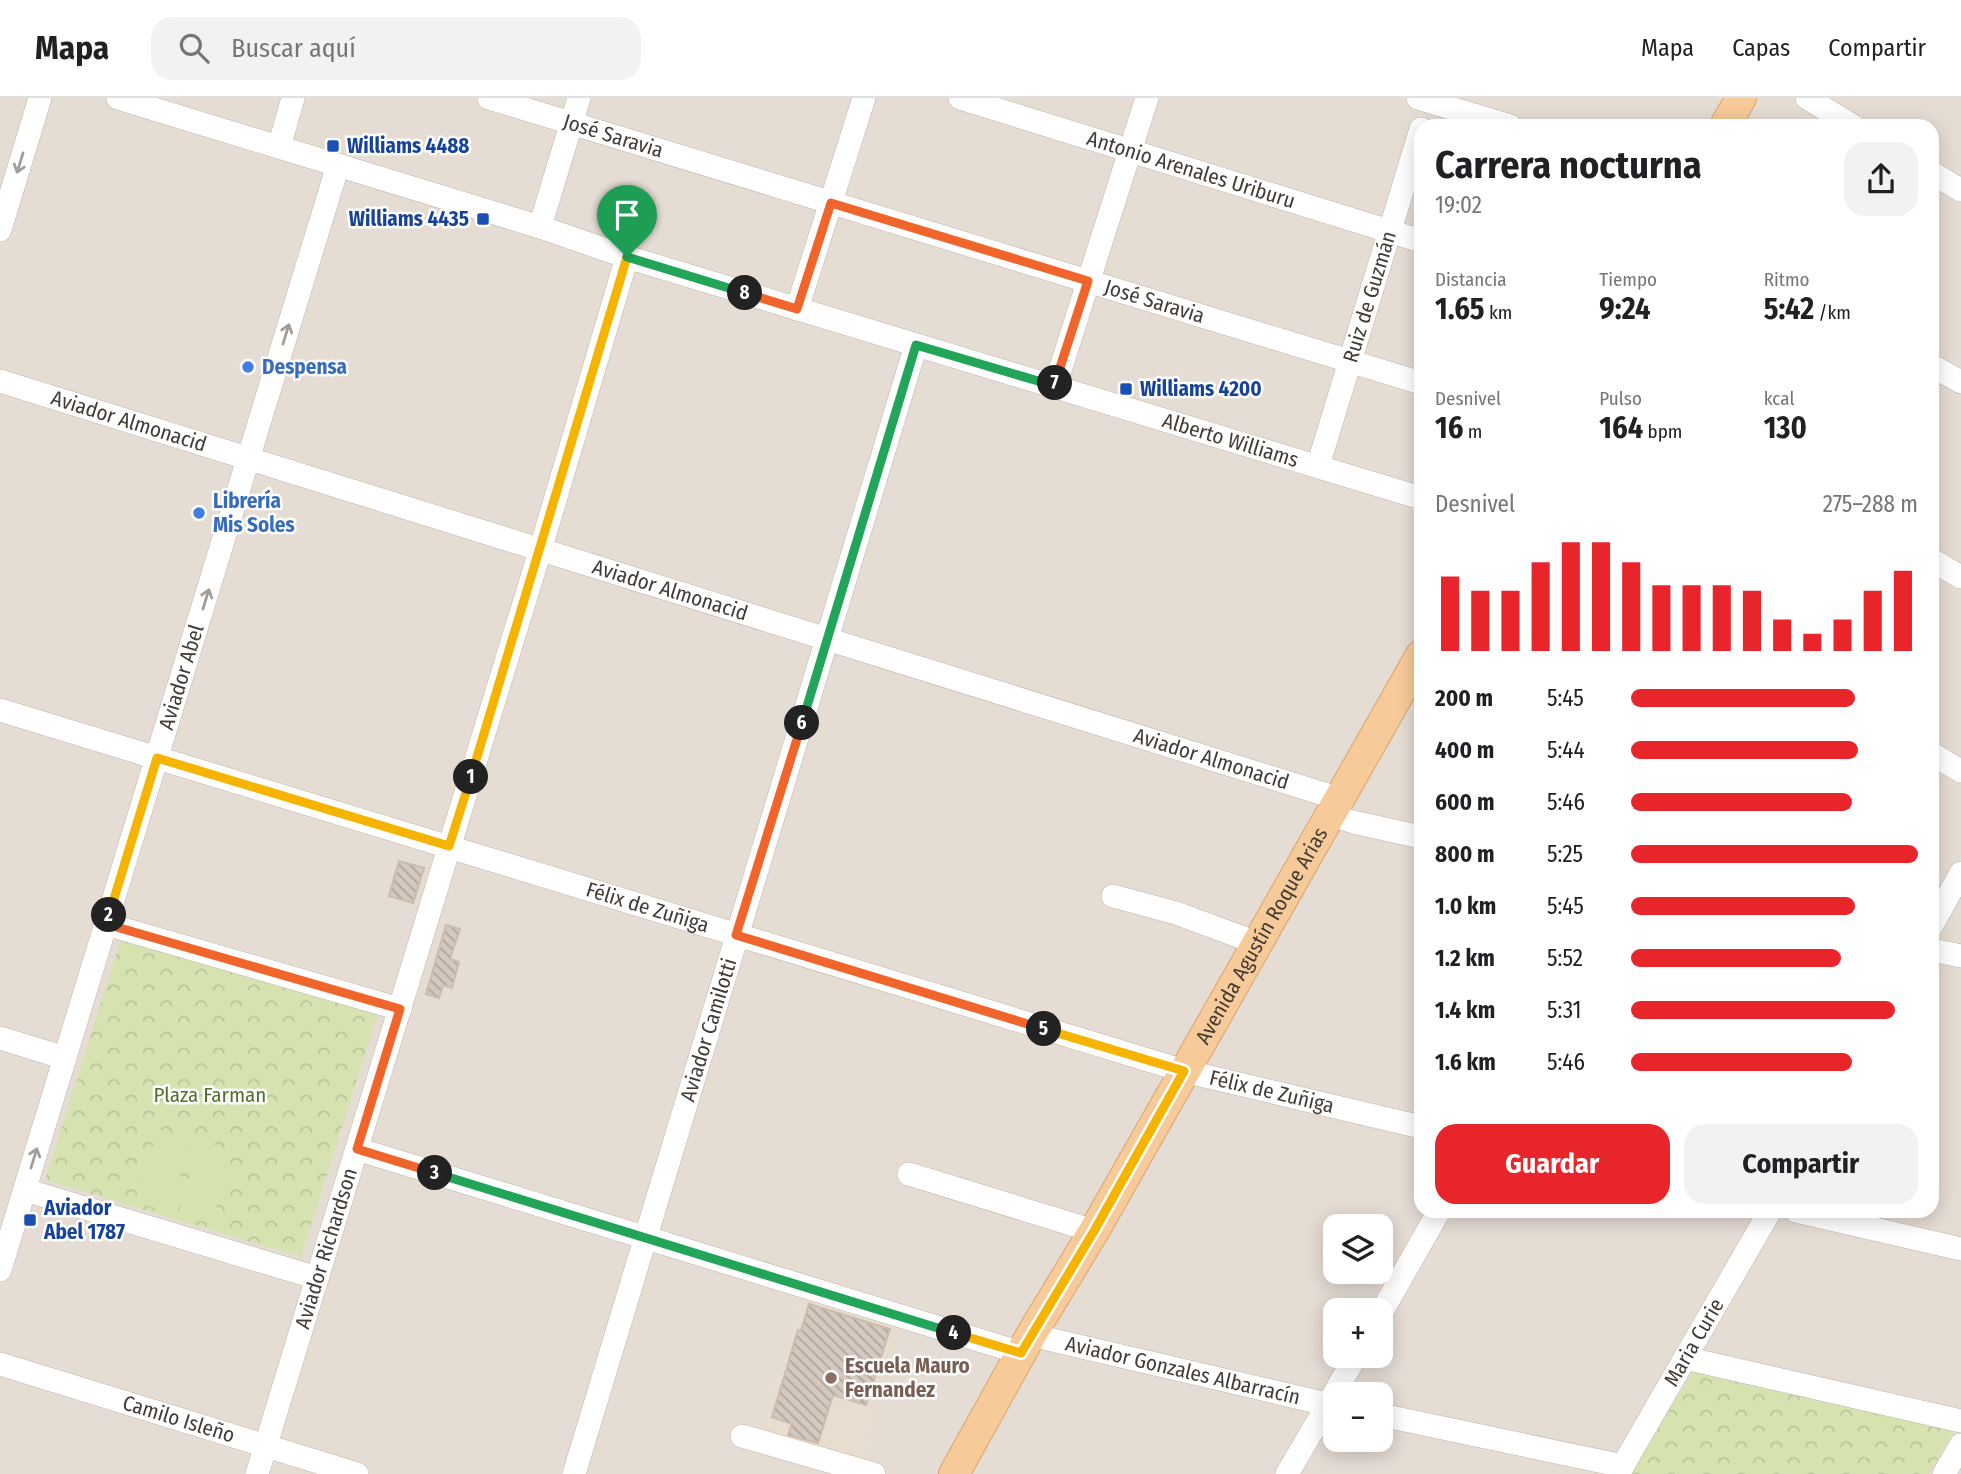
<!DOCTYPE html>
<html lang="es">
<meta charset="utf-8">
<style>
:root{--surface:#fff;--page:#f2f2f2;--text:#202124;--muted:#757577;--line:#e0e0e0;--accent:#e9252c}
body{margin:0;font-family:"Fira Sans Condensed",sans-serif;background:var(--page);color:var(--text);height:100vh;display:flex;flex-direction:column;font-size:26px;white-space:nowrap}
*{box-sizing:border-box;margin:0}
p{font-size:23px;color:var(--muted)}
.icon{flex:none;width:38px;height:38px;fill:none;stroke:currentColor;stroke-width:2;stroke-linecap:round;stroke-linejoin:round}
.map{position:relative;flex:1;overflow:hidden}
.drawer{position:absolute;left:1414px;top:21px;width:525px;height:1099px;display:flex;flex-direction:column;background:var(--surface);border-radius:21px;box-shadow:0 4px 18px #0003}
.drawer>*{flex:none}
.fabs{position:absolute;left:1323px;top:1116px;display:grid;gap:14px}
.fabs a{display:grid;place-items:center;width:70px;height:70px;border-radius:14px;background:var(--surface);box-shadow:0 4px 18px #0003;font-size:35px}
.pin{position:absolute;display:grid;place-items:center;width:60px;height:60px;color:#fff;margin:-72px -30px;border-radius:50% 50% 50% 0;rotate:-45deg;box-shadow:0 0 7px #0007}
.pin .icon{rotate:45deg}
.km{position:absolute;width:35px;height:35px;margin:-18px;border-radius:50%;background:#222;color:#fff;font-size:19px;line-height:35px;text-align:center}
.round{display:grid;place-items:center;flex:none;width:74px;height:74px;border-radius:21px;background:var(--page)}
.head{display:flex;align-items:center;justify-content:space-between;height:119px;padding:0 21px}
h1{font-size:38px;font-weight:700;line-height:52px}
.figures{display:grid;grid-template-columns:repeat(3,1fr);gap:10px;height:119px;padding:7px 21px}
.figures div{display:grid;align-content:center}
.figures b{font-size:30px;font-weight:700}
.figures small{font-size:19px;font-weight:400}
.figures p{font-size:19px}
.chart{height:196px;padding:14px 21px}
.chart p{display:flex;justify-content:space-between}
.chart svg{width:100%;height:126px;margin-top:7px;stroke:var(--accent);stroke-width:6}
.button{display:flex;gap:14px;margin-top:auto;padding:14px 21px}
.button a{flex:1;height:80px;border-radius:21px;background:var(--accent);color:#fff;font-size:28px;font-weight:700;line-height:80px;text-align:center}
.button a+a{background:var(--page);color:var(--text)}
ul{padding:0 21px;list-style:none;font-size:23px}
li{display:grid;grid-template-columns:112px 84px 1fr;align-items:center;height:52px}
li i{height:18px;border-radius:9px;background:var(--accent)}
header{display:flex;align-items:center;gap:42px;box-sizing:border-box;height:98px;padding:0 35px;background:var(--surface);border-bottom:2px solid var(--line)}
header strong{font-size:33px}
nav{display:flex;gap:38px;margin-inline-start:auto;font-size:24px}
.search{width:490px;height:63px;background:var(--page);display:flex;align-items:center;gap:18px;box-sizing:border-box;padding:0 24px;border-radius:21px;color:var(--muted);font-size:26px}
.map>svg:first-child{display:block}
.residential{fill:#e5dcd4;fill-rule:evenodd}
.education{fill:#e9ddd0}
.park{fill:url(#park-crowns)}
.pitch{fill:#d6e3b1}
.building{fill:url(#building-back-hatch);stroke:#ccbcaf;stroke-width:2}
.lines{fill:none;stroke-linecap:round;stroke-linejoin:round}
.minor-casing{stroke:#bfb4ac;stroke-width:24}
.major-casing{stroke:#daa36b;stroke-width:32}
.minor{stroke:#fff;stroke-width:23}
.major{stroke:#f6ca99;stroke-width:30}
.oneway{stroke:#a19d9a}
.split-1-casing{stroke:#fff;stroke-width:14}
.split-2-casing{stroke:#fff;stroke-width:14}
.split-3-casing{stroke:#fff;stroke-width:14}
.split-4-casing{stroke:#fff;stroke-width:14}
.split-5-casing{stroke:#fff;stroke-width:14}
.split-6-casing{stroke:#fff;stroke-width:14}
.split-7-casing{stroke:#fff;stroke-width:14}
.split-8-casing{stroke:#fff;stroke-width:14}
.split-9-casing{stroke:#fff;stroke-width:14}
.split-1{stroke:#f5b400;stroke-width:9}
.split-2{stroke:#f5b400;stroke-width:9}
.split-3{stroke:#f0652b;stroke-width:9}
.split-4{stroke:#22a559;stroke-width:9}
.split-5{stroke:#f5b400;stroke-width:9}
.split-6{stroke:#f0652b;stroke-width:9}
.split-7{stroke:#22a559;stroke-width:9}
.split-8{stroke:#f0652b;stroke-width:9}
.split-9{stroke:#22a559;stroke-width:9}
.transit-dot{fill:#1a4fb4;stroke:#fff;stroke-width:2.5}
.shop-dot{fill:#3f7fe0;stroke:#fff;stroke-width:2.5}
.education-dot{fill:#8d6e63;stroke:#fff;stroke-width:2.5}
.labels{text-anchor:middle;stroke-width:5;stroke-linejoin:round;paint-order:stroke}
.street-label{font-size:21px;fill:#433b35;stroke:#fff}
.transit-label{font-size:21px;font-weight:bold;fill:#164399;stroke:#fff;text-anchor:start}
.shop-label{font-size:21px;font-weight:bold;fill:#366cbe;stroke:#fff;text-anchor:start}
.park-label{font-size:21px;fill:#53702e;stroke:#fff}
.education-label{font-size:21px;font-weight:bold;fill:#785e54;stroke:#fff;text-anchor:start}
</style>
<header>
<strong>Mapa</strong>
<div class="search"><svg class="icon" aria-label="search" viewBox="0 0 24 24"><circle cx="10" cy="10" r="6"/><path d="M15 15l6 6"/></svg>Buscar aquí</div>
<nav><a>Mapa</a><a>Capas</a><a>Compartir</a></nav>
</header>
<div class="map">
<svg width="1961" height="1376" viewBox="0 0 1961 1376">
<defs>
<pattern id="park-crowns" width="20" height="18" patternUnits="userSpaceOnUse" patternTransform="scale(1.75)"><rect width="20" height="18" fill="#d6e3b1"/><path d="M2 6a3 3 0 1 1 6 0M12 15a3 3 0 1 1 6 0" fill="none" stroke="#b9c499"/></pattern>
<pattern id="building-back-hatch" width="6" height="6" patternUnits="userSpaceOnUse" patternTransform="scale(1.75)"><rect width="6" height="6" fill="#d5c8bf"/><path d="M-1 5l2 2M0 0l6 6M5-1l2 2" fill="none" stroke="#aea49c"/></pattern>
</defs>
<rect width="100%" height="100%" fill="#f1ebe5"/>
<path class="residential" d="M0 0H1961V1376H0ZM1421 28H1932V1113H1421ZM1335 1129H1381V1174H1335ZM1335 1213H1381V1258H1335ZM1335 1297H1381V1342H1335Z"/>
<polygon class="education" points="803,1196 901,1225 860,1365 761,1335"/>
<g class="park">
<polygon points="122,838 371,911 377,918 301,1159 45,1082"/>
<polygon points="1695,1270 1954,1332 1929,1376 1631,1376"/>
</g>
<g class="pitch">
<polygon points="158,1031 192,1041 169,1114 136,1104"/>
<polygon points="200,1042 234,1053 211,1126 178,1116"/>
</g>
<g class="building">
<polygon points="399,763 424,770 413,805 389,798"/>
<polygon points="446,827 460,831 450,861 459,864 452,890 443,887 439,900 426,896"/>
<polygon points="809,1206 890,1231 866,1307 833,1297 818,1345 788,1337 792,1326 772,1319 798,1232 801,1233"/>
</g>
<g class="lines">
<g class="minor-casing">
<g id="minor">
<path id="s1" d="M118 0 540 129 627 159 1421 400"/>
<path id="s2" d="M489 0 1421 285"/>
<path id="s3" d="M960 0 1421 143"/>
<polyline points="1418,0 1510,28"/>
<polyline points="1807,0 1853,28"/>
<polyline points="279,49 293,0"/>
<polyline points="1932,75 1961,92"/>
<polyline points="540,129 579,0"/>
<polyline points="0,132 40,0"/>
<polyline points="797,211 864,0"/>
<polyline points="1932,268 1961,284"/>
<path id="s4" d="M0 283 1340 701"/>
<polyline points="1055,288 1147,0"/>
<path id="s5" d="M1318 368 1421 31"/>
<polyline points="1932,462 1961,479"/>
<path id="s6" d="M0 612 1184 973 1421 1029"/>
<polyline points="1932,656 1961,673"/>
<polyline points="1330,716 1353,724 1421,739"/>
<polyline points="1113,798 1176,815 1257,845"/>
<polyline points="106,826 400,911"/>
<polyline points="1932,827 1961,775"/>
<polyline points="1932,852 1961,858"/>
<polyline points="0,940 65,960"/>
<polyline points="357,1051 1021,1255"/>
<polyline points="909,1076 1094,1133"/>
<polyline points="25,1092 317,1180"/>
<polyline points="1796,1113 1961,1151"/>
<path id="s7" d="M0 1172 338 67"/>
<polyline points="1381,1215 1439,1113"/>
<path id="s8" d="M1031 1237 1335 1308"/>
<polyline points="1685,1260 1961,1323"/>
<path id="s9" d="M0 1266 357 1376"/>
<polyline points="1381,1317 1623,1368"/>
<polyline points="742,1338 874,1376"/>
<path id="s10" d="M257 1376 540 453 627 159"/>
<path id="s11" d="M574 1376 916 247"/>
<polyline points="1287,1376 1356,1258"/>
<path id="s12" d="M1618 1376 1770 1113"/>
<polyline points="1944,1376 1961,1347"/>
</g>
</g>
<g class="major-casing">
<g id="major">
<polyline points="1725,28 1741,0"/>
<path id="s13" d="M954 1376 1031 1237 1094 1133 1421 557"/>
</g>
</g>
<use href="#minor" class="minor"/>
<use href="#major" class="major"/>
</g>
<defs><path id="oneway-shaft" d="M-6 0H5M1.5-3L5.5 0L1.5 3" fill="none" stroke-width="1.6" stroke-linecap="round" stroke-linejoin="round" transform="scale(1.75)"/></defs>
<g class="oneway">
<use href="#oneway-shaft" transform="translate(20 65) rotate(107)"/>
<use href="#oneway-shaft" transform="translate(286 236) rotate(-73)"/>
<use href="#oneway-shaft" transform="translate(206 501) rotate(-73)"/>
<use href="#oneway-shaft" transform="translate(34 1060) rotate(-73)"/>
</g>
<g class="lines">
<g class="split-1-casing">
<polyline id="split-1" points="471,679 627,159"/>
</g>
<g class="split-2-casing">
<polyline id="split-2" points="109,817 157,660 449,748 471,679"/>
</g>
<g class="split-3-casing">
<polyline id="split-3" points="109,817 106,826 400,911 357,1051 435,1075"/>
</g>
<g class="split-4-casing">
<polyline id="split-4" points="435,1075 954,1235"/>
</g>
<g class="split-5-casing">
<polyline id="split-5" points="954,1235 1021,1255 1094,1133 1184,973 1044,931"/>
</g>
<g class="split-6-casing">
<polyline id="split-6" points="802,625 736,837 1044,931"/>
</g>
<g class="split-7-casing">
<polyline id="split-7" points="802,625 916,247 1055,288 1055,285"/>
</g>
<g class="split-8-casing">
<polyline id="split-8" points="745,195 797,211 831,105 1088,183 1055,285"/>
</g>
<g class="split-9-casing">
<polyline id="split-9" points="627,159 745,195"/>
</g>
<use href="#split-1" class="split-1"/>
<use href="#split-2" class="split-2"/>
<use href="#split-3" class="split-3"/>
<use href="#split-4" class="split-4"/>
<use href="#split-5" class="split-5"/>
<use href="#split-6" class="split-6"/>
<use href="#split-7" class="split-7"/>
<use href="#split-8" class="split-8"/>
<use href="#split-9" class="split-9"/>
</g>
<g class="transit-dot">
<rect x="326" y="41" width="14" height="14" rx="3.5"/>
<rect x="476" y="114" width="14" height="14" rx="3.5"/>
<rect x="1119" y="284" width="14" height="14" rx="3.5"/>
<rect x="23" y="1115" width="14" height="14" rx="3.5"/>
</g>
<g class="shop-dot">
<circle cx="248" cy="269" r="7"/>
<circle cx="199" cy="415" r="7"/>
</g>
<circle class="education-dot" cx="831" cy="1280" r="7"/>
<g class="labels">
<g class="street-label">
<text dy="7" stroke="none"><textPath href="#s2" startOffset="130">José Saravia</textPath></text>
<text dy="7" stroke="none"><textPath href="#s3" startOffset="242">Antonio Arenales Uriburu</textPath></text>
<text dy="7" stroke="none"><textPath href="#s5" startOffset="177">Ruiz de Guzmán</textPath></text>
<text dy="7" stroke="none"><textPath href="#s2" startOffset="696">José Saravia</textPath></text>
<text dy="7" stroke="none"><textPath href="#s4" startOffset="135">Aviador Almonacid</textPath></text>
<text dy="7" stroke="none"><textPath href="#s1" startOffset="1164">Alberto Williams</textPath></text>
<text dy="7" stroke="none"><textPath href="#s4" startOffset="702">Aviador Almonacid</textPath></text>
<text dy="7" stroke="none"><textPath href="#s7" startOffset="620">Aviador Abel</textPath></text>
<text dy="7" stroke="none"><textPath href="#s4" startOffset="1269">Aviador Almonacid</textPath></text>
<text dy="7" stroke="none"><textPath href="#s6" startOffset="677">Félix de Zuñiga</textPath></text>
<text dy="7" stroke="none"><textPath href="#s13" startOffset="620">Avenida Agustín Roque Arias</textPath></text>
<text dy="7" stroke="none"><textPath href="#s11" startOffset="464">Aviador Camilotti</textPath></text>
<text dy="7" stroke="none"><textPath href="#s6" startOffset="1328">Félix de Zuñiga</textPath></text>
<text dy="7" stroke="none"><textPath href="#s10" startOffset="236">Aviador Richardson</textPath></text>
<text dy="7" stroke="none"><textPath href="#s12" startOffset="152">Maria Curie</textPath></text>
<text dy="7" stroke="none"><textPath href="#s8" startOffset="156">Aviador Gonzales Albarracín</textPath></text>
<text dy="7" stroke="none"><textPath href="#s9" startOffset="187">Camilo Isleño</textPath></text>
</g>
<g class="transit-label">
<text x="347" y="55">Williams 4488</text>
<text x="469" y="128" text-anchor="end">Williams 4435</text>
<text x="1140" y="298">Williams 4200</text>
<text x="44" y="1117">Aviador<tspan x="44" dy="24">Abel 1787</tspan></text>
</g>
<g class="shop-label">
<text x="262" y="276">Despensa</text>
<text x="213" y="410">Librería<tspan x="213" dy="24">Mis Soles</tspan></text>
</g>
<g class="park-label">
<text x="210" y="1004">Plaza Farman</text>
</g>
<g class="education-label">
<text x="845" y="1275">Escuela Mauro<tspan x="845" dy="24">Fernandez</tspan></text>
</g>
</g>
</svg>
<div class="fabs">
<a><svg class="icon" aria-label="layers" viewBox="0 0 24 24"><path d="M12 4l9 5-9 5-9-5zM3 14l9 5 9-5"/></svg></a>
<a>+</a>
<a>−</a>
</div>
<div class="pin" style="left:627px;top:159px;background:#1e9e55"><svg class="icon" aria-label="arrive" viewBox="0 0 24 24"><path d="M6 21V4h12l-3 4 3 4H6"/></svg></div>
<b class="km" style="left:471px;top:679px">1</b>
<b class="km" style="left:109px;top:817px">2</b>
<b class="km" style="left:435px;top:1075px">3</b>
<b class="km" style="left:954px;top:1235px">4</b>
<b class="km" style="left:1044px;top:931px">5</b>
<b class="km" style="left:802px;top:625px">6</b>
<b class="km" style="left:1055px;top:285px">7</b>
<b class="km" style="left:745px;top:195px">8</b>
<section class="drawer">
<div class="head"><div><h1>Carrera nocturna</h1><p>19:02</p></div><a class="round"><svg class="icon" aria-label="share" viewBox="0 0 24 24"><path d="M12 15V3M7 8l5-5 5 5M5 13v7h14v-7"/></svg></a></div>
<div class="figures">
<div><p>Distancia</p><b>1.65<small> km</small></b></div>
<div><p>Tiempo</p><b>9:24</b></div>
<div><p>Ritmo</p><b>5:42<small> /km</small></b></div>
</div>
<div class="figures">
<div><p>Desnivel</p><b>16<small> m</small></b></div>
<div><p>Pulso</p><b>164<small> bpm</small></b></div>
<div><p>kcal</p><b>130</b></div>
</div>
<div class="chart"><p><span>Desnivel</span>275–288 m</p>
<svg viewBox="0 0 160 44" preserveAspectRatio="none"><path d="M5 44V18M15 44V23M25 44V23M35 44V13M45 44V6M55 44V6M65 44V13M75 44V21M85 44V21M95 44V21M105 44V23M115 44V33M125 44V38M135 44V33M145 44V23M155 44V16"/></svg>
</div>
<ul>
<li><b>200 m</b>5:45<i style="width:78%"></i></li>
<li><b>400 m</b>5:44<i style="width:79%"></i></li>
<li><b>600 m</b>5:46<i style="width:77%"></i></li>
<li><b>800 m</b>5:25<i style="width:100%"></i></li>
<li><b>1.0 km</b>5:45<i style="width:78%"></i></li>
<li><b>1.2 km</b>5:52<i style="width:73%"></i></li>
<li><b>1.4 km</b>5:31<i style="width:92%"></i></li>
<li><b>1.6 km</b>5:46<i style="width:77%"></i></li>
</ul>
<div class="button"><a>Guardar</a><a>Compartir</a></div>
</section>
</div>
